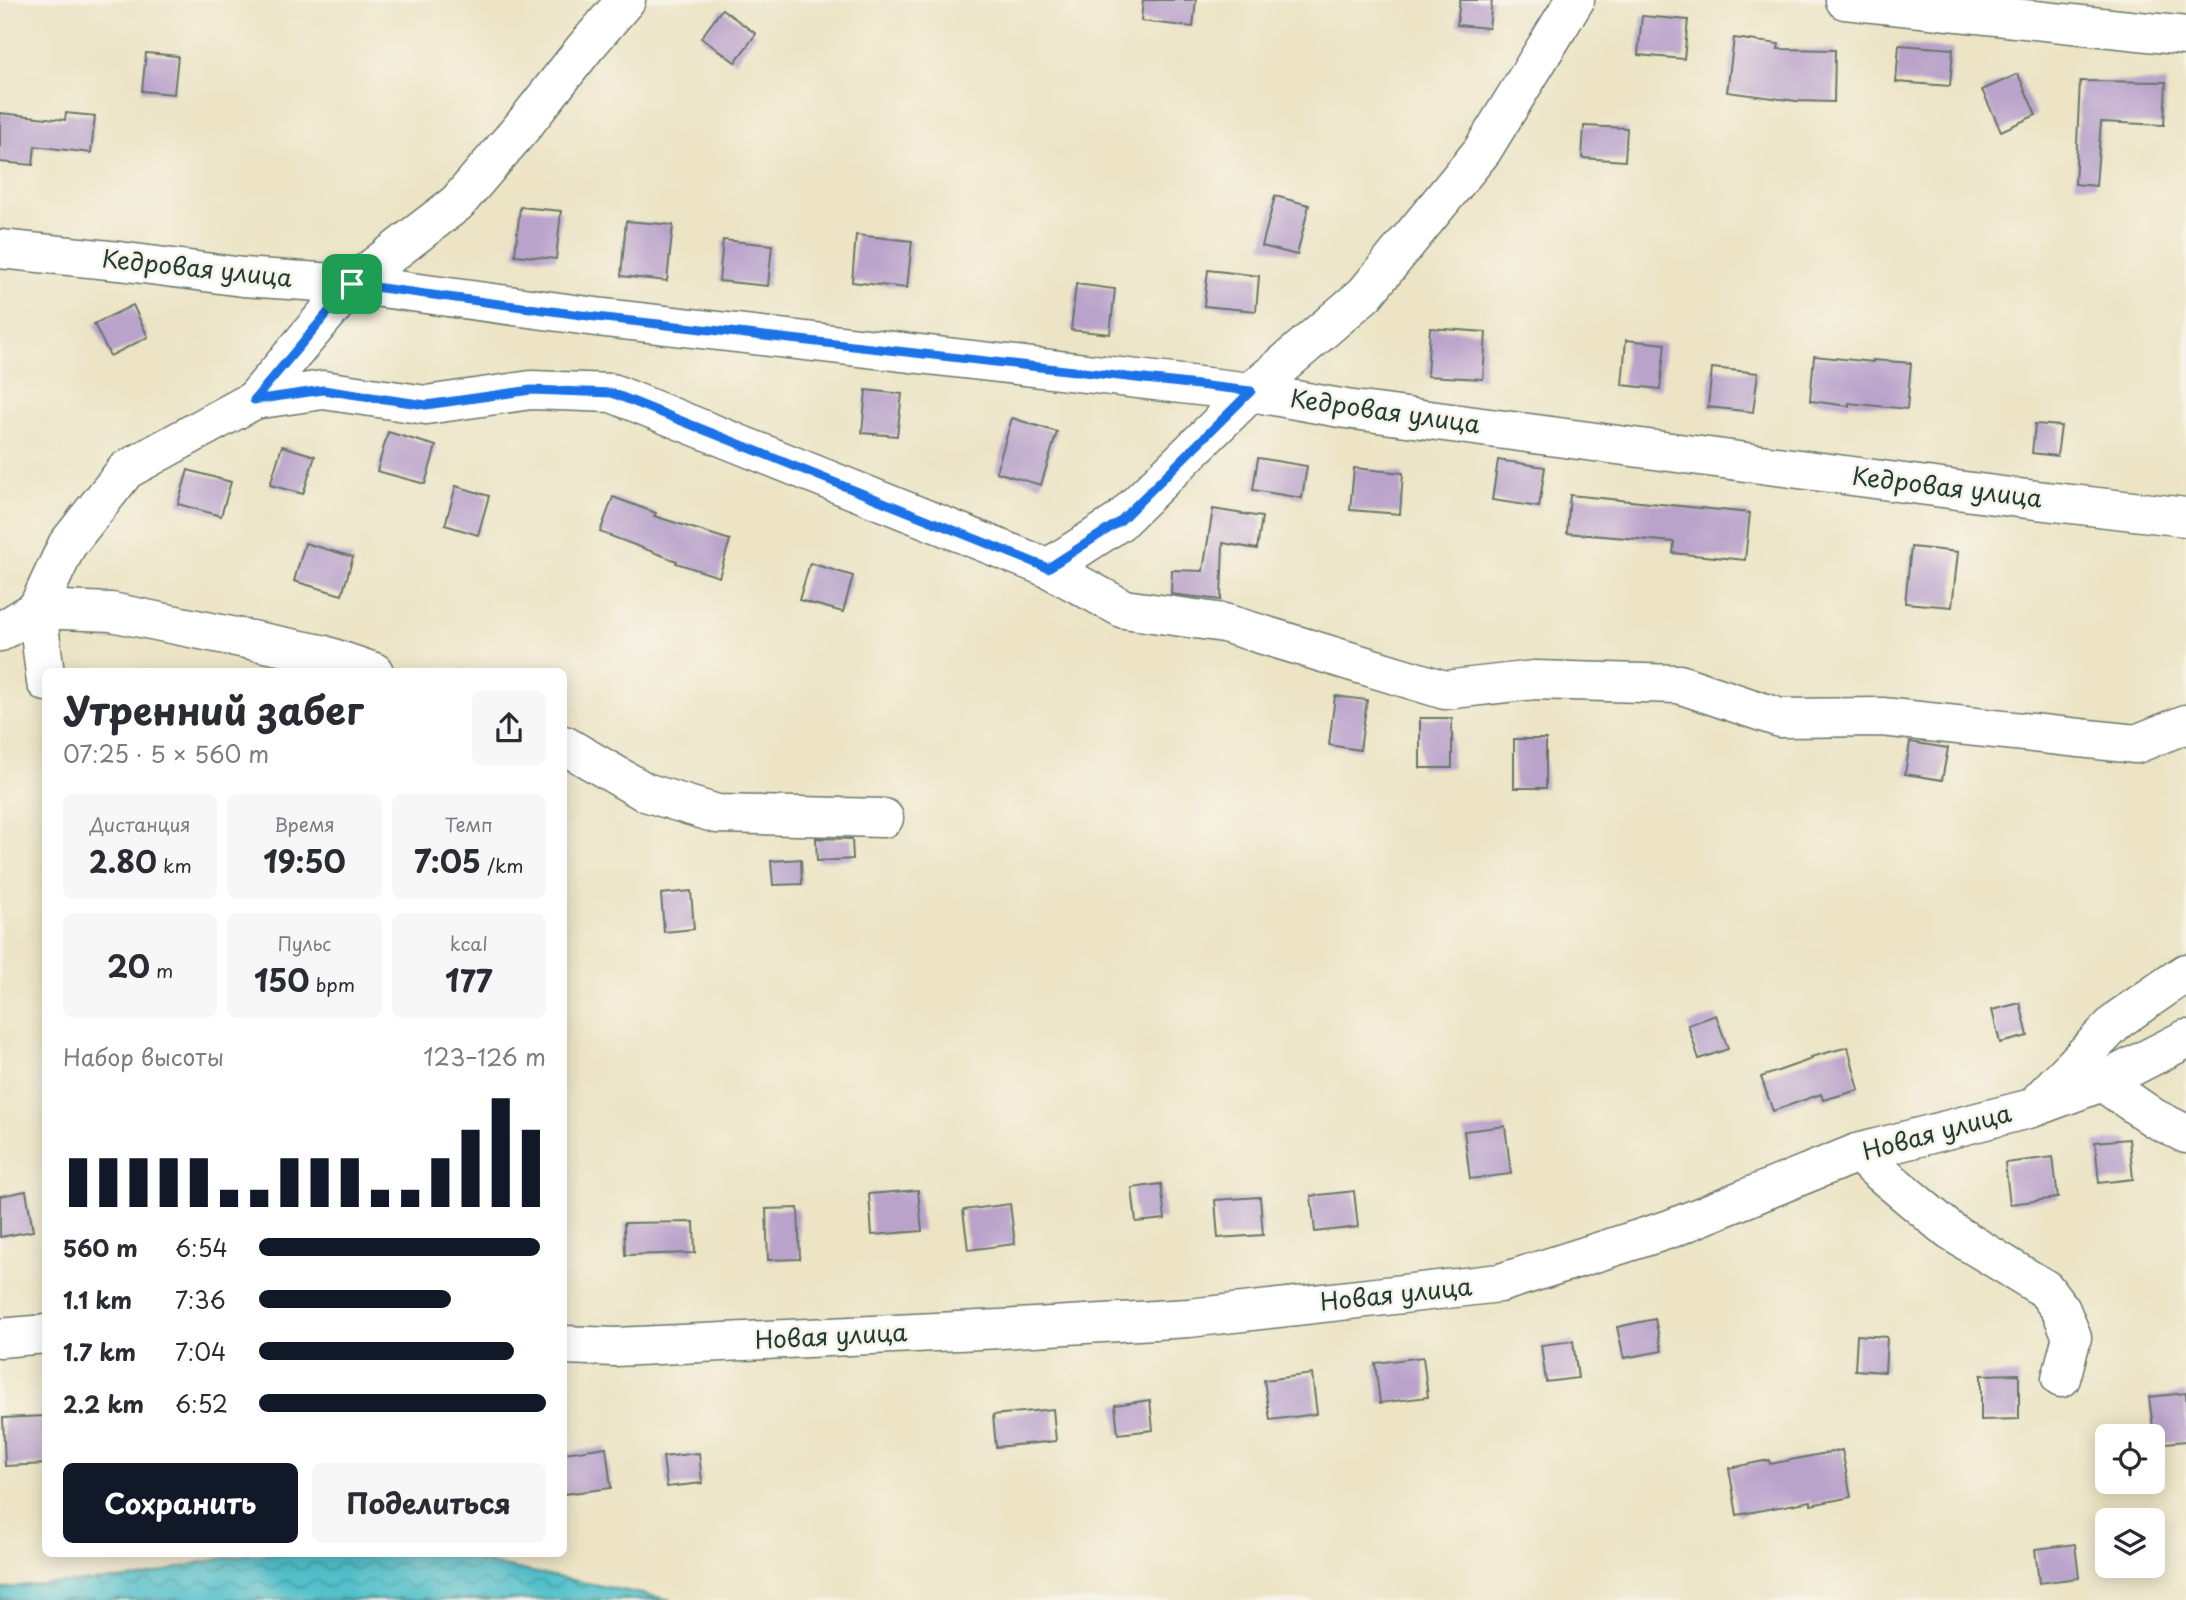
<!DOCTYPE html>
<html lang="ru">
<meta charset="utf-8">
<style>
:root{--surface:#fff;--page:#f7f7f7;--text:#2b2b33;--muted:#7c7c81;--accent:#111827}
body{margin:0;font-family:"Playpen Sans",sans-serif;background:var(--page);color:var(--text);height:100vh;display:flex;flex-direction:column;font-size:26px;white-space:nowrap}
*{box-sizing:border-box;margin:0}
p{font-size:23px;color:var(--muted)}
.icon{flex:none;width:38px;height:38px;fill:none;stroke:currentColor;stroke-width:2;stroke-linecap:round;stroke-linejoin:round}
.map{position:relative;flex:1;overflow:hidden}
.details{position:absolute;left:42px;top:668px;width:525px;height:889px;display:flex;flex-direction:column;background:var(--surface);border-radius:10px;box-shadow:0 4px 18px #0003}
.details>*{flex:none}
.fabs{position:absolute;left:2095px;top:1424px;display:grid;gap:14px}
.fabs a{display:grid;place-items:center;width:70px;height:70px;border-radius:10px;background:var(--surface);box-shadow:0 4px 18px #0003;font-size:35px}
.pin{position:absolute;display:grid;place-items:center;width:60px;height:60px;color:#fff;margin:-30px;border-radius:14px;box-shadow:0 4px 10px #0006}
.round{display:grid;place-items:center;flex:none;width:74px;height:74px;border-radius:10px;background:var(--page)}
.head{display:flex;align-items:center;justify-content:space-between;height:119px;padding:0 21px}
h1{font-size:38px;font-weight:700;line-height:52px}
.metrics{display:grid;grid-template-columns:repeat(3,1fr);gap:10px;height:119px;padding:7px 21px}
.metrics div{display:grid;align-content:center;border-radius:10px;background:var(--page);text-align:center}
.metrics b{font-size:30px;font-weight:700}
.metrics small{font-size:19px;font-weight:400}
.metrics p{font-size:19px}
.chart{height:196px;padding:14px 21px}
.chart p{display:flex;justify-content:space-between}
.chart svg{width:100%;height:126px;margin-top:7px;stroke:var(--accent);stroke-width:6}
.primary-button{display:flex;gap:14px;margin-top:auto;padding:14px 21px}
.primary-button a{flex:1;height:80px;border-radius:10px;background:var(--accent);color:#fff;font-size:28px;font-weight:700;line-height:80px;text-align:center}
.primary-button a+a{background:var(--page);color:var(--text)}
ul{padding:0 21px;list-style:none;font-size:23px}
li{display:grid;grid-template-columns:112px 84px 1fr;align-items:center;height:52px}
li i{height:18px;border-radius:9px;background:var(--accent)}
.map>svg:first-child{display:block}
.water{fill:url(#water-waves);stroke:#397e7f;stroke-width:2}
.building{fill:#b9a3cb}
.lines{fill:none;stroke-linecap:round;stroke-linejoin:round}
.minor-casing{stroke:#677767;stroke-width:41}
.minor{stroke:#fff;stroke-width:38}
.route-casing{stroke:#fff;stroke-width:14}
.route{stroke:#1a73e8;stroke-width:9}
.labels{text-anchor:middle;stroke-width:5;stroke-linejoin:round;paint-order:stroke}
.street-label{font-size:24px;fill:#1f3d34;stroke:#f7f3e8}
</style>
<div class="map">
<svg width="2186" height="1600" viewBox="0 0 2186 1600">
<defs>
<pattern id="water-waves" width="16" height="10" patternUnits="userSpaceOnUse" patternTransform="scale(1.75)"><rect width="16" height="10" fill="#53c0ca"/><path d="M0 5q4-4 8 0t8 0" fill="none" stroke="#449da5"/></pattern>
</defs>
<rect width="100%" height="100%" fill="#f7f3e8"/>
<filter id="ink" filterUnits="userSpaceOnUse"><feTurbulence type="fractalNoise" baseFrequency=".0143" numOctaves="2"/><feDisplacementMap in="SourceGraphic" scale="14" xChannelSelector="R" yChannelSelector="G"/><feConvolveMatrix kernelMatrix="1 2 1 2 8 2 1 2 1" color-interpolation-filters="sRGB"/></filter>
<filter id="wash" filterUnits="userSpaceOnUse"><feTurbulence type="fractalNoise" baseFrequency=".00686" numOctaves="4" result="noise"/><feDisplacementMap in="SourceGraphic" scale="28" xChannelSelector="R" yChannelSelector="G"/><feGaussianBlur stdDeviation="1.57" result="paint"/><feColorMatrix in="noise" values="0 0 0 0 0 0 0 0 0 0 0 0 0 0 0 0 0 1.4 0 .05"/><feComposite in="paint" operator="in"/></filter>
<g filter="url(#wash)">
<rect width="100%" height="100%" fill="#ece4c5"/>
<polygon class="water" points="249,1554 443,1554 672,1600 0,1600 0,1589 26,1585 140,1578 201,1562"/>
<g id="blocks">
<g class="building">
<polygon points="1143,0 1196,0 1193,27 1141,21"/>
<polygon points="1460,0 1492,0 1489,28 1457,25"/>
<polygon points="722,9 756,34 735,62 701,38"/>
<polygon points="1642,16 1688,20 1684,59 1638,55"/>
<polygon points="1734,38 1779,44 1778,49 1835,50 1834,102 1796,101 1727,92"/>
<polygon points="1899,45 1953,49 1950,86 1896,82"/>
<polygon points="146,53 178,56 174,94 142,91"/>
<polygon points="2018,74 2036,115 2001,131 1982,90"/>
<polygon points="2080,81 2166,82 2164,125 2101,122 2096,186 2075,184"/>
<polygon points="0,113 65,120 66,113 95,116 91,153 35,146 33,165 0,162"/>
<polygon points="1584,126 1627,128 1625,161 1582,158"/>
<polygon points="1275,196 1309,205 1297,255 1262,246"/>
<polygon points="520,207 561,211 556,259 515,255"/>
<polygon points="626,221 673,225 667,281 621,276"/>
<polygon points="856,235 912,241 907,288 852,282"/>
<polygon points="723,240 772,245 768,286 719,281"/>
<polygon points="1208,270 1259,276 1256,311 1204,306"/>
<polygon points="1076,284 1115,289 1110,334 1071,330"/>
<polygon points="133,305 148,337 110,356 94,324"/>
<polygon points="1430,328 1486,332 1483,379 1427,376"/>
<polygon points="1626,340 1665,344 1660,389 1622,385"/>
<polygon points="1814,356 1873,362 1873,360 1911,363 1907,409 1849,403 1849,406 1810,401"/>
<polygon points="1712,368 1758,373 1753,412 1708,407"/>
<polygon points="866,390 902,394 897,436 862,433"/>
<polygon points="1012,418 1057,432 1041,485 996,472"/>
<polygon points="2035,424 2061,426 2057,456 2032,453"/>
<polygon points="388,432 436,446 425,484 377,471"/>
<polygon points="282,446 315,456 303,494 270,485"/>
<polygon points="1258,458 1307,466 1302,498 1253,490"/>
<polygon points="1498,460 1545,467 1539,507 1492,500"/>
<polygon points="1354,468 1403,473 1400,514 1350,510"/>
<polygon points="188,470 231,482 221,516 178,504"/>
<polygon points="456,486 489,496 478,535 445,525"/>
<polygon points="1570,495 1750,513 1745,560 1673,553 1674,542 1567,533"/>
<polygon points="613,497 656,513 654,516 730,540 719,577 676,563 677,561 600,532"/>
<polygon points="1213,509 1262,517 1257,549 1223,543 1221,600 1171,594 1172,570 1203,571"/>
<polygon points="305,543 353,557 342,595 294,581"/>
<polygon points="1911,547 1958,552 1952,607 1905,603"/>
<polygon points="810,563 853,576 843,612 799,600"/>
<polygon points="1335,696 1367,700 1360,750 1329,745"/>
<rect x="1420" y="718" width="32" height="50"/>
<rect x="1514" y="739" width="32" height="49"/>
<polygon points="1910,742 1948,748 1942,780 1905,774"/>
<polygon points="816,838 852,839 853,859 817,861"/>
<polygon points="801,859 802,884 773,885 771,861"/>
<polygon points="691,891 694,929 664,932 661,894"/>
<polygon points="2020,1003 2028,1036 2000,1043 1992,1010"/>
<polygon points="1716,1015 1728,1049 1699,1059 1688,1025"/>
<polygon points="1848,1047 1859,1090 1823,1100 1821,1094 1773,1111 1761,1077 1812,1059 1811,1057"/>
<polygon points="1505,1126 1511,1174 1470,1179 1464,1131"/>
<polygon points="2129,1139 2133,1179 2099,1183 2095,1142"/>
<polygon points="2053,1157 2058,1198 2010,1204 2005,1163"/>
<polygon points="1161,1184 1165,1219 1136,1222 1132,1188"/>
<polygon points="918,1190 922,1231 872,1235 869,1194"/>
<polygon points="26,1191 33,1231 0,1237 0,1196"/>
<polygon points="1354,1191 1358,1227 1315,1232 1311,1196"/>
<polygon points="1260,1197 1263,1235 1218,1238 1215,1200"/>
<polygon points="1010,1204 1015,1244 968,1250 963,1210"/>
<polygon points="798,1208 800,1259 768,1260 766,1209"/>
<polygon points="694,1222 695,1253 625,1255 624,1223"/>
<polygon points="1655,1319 1662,1351 1624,1358 1617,1327"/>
<polygon points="1857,1335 1887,1337 1885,1372 1855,1370"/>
<polygon points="1573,1341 1578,1378 1546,1382 1541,1345"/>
<polygon points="1423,1357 1428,1397 1380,1403 1375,1363"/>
<polygon points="1312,1374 1317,1414 1270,1420 1264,1380"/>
<polygon points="2019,1374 2019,1419 1981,1420 1981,1375"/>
<polygon points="2186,1393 2186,1441 2155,1444 2149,1397"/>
<polygon points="1150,1400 1153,1430 1118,1434 1115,1405"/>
<polygon points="1053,1409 1056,1441 996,1447 993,1415"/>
<polygon points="44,1416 46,1464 5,1466 3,1418"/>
<polygon points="606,1447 611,1488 564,1494 564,1453"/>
<polygon points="1842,1450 1851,1497 1811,1505 1811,1501 1737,1515 1729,1468 1769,1460 1770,1464"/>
<polygon points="699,1453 702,1483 667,1487 663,1457"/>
<polygon points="2075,1544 2079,1578 2039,1583 2035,1549"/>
</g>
</g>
</g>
<g filter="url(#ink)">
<use href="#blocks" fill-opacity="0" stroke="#677767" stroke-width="2"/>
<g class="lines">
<g class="minor-casing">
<g id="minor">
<polyline points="1845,0 2186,36"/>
<polyline points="0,249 119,261 243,277 352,284 596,317 1251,392 1346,409 2010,497 2186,517"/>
<polyline points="254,400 352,284 457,203 523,126 584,49 626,0"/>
<polyline points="1048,568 1124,609 1224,623 1445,690 1534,680 1679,684 1780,718 1882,717 2136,744 2186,724"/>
<polyline points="0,632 37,609 67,545 126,470 254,400 323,390 426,405 531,390 612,393 1048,568 1119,522 1251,392 1365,294 1482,151 1575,0"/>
<polyline points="46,682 37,609 111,612 321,654 374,672"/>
<polyline points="564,745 645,792 717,814 884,818"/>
<polyline points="2102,1082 2154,1118 2186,1134"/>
<polyline points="2041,1099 2119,1019 2186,973"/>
<polyline points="1857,1153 1950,1231 2045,1289 2061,1310 2072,1337 2061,1378"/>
<polyline points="0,1338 46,1334"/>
<polyline points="564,1345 615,1347 1001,1329 1189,1318 1500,1283 1670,1229 1857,1153 2032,1108 2102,1082 2186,1039"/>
</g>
</g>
<use href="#minor" class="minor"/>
</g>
</g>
<g class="lines" filter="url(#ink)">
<g class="route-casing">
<polygon id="route" points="352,284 596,317 1251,391 1119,522 1048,568 612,393 531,390 426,405 323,390 254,400"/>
</g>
<use href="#route" class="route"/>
</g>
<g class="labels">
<g class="street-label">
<text transform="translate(197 269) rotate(6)" y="8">Кедровая улица</text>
<text transform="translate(1385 412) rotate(8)" y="8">Кедровая улица</text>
<text transform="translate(1947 488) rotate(7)" y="8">Кедровая улица</text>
<text transform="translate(1937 1133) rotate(-15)" y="8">Новая улица</text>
<text transform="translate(1396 1295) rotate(-6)" y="8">Новая улица</text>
<text transform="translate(831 1337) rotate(-3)" y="8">Новая улица</text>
</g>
</g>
</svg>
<div class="fabs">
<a><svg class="icon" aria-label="locate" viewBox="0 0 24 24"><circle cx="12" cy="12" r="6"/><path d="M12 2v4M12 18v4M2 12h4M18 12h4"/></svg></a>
<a><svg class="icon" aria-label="layers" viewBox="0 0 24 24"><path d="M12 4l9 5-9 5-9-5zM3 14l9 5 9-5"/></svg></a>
</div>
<div class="pin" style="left:352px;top:284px;background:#1e9e55"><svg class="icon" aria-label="arrive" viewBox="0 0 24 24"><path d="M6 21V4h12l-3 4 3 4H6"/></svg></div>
<section class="details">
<div class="head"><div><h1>Утренний забег</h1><p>07:25 · 5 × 560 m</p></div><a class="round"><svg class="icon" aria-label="share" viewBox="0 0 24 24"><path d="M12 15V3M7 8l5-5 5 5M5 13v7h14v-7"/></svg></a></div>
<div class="metrics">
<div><p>Дистанция</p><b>2.80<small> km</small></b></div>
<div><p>Время</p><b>19:50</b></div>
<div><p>Темп</p><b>7:05<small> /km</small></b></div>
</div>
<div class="metrics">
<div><b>20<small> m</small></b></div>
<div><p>Пульс</p><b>150<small> bpm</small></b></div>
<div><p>kcal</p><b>177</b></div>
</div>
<div class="chart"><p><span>Набор высоты</span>123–126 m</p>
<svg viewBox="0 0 160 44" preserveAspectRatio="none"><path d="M5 44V27M15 44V27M25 44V27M35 44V27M45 44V27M55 44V38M65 44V38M75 44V27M85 44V27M95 44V27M105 44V38M115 44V38M125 44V27M135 44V17M145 44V6M155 44V17"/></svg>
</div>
<ul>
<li><b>560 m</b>6:54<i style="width:98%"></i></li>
<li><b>1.1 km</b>7:36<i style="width:67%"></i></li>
<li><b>1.7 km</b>7:04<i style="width:89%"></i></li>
<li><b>2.2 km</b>6:52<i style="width:100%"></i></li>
</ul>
<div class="primary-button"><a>Сохранить</a><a>Поделиться</a></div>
</section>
</div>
